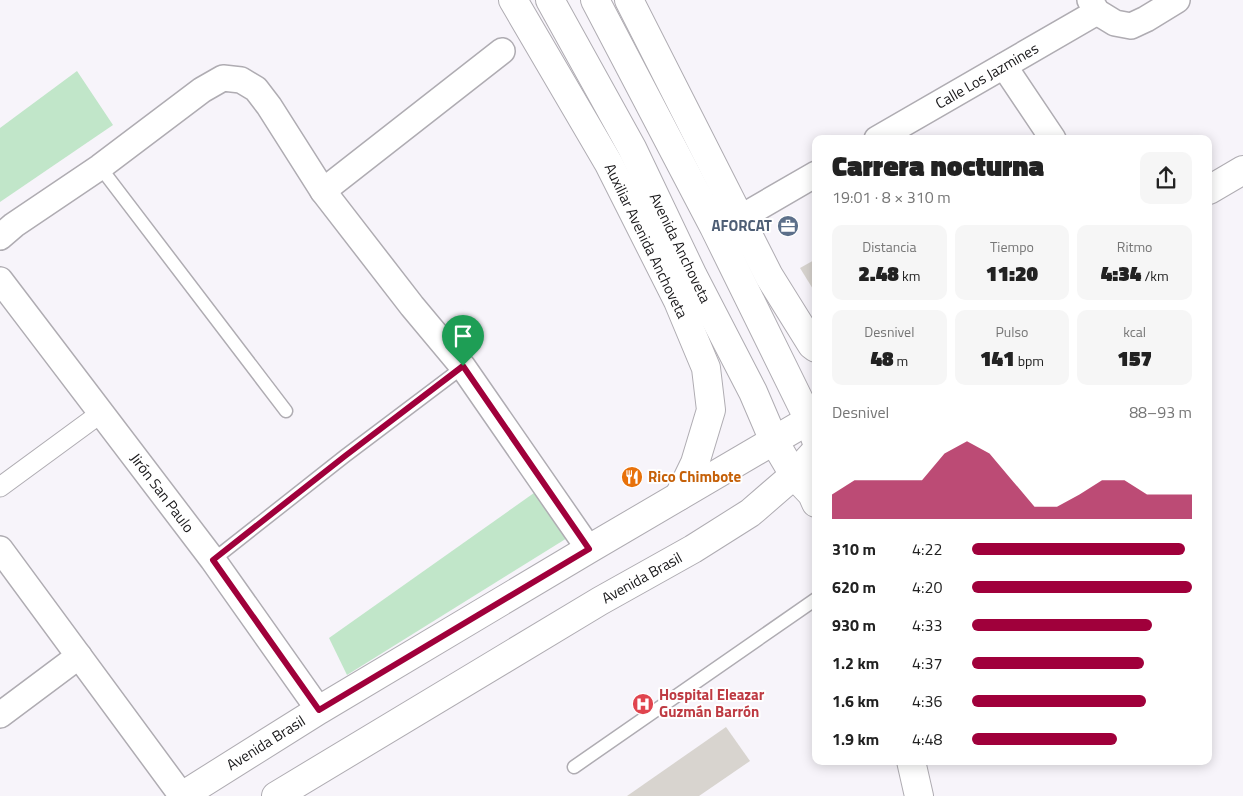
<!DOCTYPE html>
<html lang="es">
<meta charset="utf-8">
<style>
:root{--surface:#fff;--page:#f6f6f6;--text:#222;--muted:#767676;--accent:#a0003b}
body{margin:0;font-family:"Titillium Web",sans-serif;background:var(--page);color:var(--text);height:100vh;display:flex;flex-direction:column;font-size:19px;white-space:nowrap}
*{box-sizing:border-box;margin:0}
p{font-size:16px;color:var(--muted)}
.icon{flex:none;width:28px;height:28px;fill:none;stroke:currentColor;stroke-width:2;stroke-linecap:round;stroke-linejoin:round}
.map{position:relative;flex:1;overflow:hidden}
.drawer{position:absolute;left:812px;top:135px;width:400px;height:630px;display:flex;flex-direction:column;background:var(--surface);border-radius:10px;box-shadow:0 2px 12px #0003}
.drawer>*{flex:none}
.pin{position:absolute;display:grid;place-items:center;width:42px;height:42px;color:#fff;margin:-51px -21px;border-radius:50% 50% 50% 0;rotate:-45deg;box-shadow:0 0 5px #0007}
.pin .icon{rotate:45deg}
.round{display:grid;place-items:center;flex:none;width:52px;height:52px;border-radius:10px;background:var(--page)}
.overview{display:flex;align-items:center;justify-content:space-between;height:85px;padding:0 20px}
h1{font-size:28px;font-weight:800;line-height:38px}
.figures{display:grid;grid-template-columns:repeat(3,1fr);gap:8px;height:85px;padding:5px 20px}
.figures div{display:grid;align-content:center;border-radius:10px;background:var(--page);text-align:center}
.figures b{font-size:21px;font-weight:800}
.figures small{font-size:14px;font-weight:400}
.figures p{font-size:14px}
.chart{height:140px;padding:10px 20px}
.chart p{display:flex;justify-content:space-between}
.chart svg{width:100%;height:90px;margin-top:5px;fill:var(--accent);opacity:.7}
ul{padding:0 20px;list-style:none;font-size:16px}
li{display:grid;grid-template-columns:80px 60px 1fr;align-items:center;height:38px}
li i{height:12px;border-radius:6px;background:var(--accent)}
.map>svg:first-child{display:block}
.green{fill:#c1e6c9}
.building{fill:#d8d4cf}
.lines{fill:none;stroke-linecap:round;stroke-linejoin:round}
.service-casing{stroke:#afacb2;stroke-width:15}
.pedestrian-casing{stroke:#afacb2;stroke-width:21}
.minor-casing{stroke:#afacb2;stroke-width:28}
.secondary-casing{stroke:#afacb2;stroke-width:30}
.primary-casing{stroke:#afacb2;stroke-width:30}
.service{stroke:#fff;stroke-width:12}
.pedestrian{stroke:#fff;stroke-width:19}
.minor{stroke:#fff;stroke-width:25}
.secondary{stroke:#fff;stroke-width:28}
.primary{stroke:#fff;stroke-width:28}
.route-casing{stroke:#fff;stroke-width:10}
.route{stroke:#a0003b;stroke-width:6}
.labels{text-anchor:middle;stroke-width:4;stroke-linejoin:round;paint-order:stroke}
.street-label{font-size:15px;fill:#181719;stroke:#fff}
.service-label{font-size:15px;font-weight:bold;fill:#4e5e75;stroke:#fff;text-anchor:end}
.food-label{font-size:15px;font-weight:bold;fill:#c56008;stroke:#fff;text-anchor:start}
.health-label{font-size:15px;font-weight:bold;fill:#be3a42;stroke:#fff;text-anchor:start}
</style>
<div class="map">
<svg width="1243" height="796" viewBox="0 0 1243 796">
<rect width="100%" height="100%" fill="#f7f4fa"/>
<g class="green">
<polygon points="77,71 113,125 0,202 0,128"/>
<polygon points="541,488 572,535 347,675 329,638"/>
</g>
<g class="building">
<polygon points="816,259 816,294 800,268"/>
<polygon points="726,727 750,761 699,796 627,796"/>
</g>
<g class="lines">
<g class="service-casing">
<g id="service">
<polyline points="100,167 286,411"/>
<polyline points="213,560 345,456 463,367"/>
<polyline points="574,767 816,599"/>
</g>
</g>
<g class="pedestrian-casing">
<polyline id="pedestrian" points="0,487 101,413"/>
</g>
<g class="minor-casing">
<g id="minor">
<polyline points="1090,0 1097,12 1115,23 1131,26 1146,19 1177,0"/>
<polyline points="1004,66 1053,139"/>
<polyline points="877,139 1097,12"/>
<polyline points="323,191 502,51"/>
<polyline points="722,224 740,218 816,174"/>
<polyline points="0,237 14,225 100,167 202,90 223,78 241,80 256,89 269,106 323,191 412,306 463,367 589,549"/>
<polyline points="0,280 213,560 319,710"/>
<polyline points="0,549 182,796"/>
<polyline points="0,715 79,656"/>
</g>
</g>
<g class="secondary-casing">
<g id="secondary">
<polyline points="513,0 609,164 678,301 706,368 711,410 695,463 679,496"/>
<polyline points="629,0 769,276 812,345 816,348"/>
<polyline points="1209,190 1243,170"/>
<polyline points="182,796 319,710 589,549 809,420 816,420"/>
<polyline points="276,796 600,601 693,549 750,513 794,475 816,451"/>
</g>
</g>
<g class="primary-casing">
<g id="primary">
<polyline points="550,0 632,148 693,276 753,392 774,441 794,475 812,494 816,503"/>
<polyline points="595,0 714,227 809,420 816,440"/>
<polyline points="911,761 919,796"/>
</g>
</g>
<use href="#service" class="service"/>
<use href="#pedestrian" class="pedestrian"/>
<use href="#minor" class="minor"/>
<use href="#secondary" class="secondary"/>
<use href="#primary" class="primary"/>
</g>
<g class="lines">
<g class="route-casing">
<polygon id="route" points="463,366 589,549 319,710 213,560 345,456"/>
</g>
<use href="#route" class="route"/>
</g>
<defs>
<g id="office-disc" transform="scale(1.125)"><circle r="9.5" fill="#5c6f8a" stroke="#fff"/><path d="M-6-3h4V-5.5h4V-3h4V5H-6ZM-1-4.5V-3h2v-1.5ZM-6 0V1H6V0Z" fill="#fff"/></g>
<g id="restaurant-disc" transform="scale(1.125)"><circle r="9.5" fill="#e8710a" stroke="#fff"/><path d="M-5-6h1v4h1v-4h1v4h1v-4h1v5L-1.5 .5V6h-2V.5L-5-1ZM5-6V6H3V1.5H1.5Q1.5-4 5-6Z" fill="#fff"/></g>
<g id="hospital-disc" transform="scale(1.125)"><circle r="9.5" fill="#e0444e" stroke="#fff"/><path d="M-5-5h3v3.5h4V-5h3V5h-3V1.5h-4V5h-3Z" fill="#fff"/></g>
</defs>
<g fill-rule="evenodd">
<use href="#office-disc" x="788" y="226"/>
<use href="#restaurant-disc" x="632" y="477"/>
<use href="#hospital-disc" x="643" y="704"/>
</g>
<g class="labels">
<g class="street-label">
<text transform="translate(987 76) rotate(-30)" y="5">Calle Los Jazmines</text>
<text transform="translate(646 241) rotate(64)" y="5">Auxiliar Avenida Anchoveta</text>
<text transform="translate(680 248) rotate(64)" y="5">Avenida Anchoveta</text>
<text transform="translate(162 493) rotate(53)" y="5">Jirón San Paulo</text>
<text transform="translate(642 578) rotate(-29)" y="5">Avenida Brasil</text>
<text transform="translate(266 743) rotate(-32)" y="5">Avenida Brasil</text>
</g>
<g class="service-label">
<text x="772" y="231">AFORCAT</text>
</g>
<g class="food-label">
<text x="648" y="482">Rico Chimbote</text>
</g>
<g class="health-label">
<text x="659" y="700">Hospital Eleazar<tspan x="659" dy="17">Guzmán Barrón</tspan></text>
</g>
</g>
</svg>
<div class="pin" style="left:463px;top:366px;background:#1e9e55"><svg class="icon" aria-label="arrive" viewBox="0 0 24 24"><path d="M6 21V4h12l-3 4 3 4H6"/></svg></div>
<section class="drawer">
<div class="overview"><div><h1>Carrera nocturna</h1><p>19:01 · 8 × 310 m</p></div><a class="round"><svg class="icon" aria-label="share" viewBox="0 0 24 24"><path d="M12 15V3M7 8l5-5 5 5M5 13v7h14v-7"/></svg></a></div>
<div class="figures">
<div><p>Distancia</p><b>2.48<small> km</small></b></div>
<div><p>Tiempo</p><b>11:20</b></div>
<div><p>Ritmo</p><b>4:34<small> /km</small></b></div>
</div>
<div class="figures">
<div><p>Desnivel</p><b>48<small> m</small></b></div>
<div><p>Pulso</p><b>141<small> bpm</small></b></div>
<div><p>kcal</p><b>157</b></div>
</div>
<div class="chart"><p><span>Desnivel</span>88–93 m</p>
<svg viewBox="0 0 160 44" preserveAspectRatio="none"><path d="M0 44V32L10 25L20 25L30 25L40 25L50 12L60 6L70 12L80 25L90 38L100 38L110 32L120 25L130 25L140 32L150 32L160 32V44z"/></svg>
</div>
<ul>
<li><b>310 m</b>4:22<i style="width:97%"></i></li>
<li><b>620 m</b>4:20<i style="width:100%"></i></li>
<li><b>930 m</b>4:33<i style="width:82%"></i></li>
<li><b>1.2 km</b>4:37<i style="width:78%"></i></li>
<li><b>1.6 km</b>4:36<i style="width:79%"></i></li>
<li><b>1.9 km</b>4:48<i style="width:66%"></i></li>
</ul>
</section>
</div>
